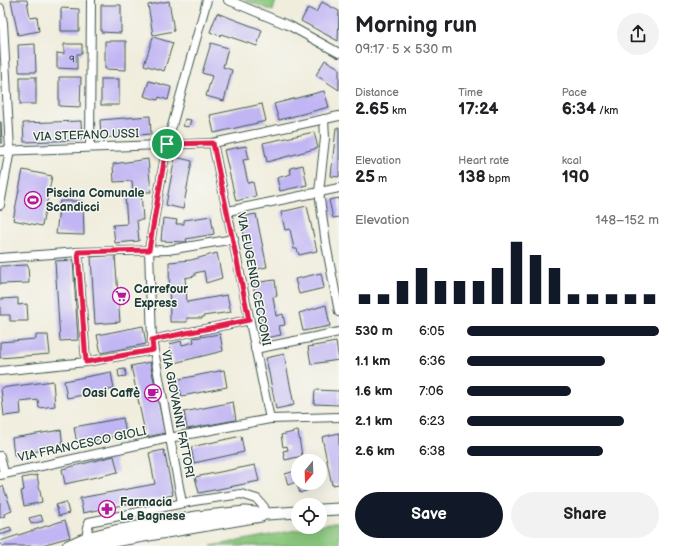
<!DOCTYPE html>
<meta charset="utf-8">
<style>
:root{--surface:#fff;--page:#f2f2f2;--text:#202124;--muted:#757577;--accent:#111827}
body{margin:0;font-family:"Balsamiq Sans",sans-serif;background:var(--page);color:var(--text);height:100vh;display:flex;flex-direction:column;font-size:15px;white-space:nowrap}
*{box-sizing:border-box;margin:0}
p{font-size:13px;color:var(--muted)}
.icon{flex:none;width:22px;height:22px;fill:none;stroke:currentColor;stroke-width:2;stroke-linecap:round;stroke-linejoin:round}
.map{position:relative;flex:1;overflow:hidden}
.panel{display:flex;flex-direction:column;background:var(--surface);width:336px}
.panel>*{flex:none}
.needle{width:26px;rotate:199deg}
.controls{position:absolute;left:291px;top:454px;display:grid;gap:8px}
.controls a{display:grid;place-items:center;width:36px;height:36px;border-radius:50%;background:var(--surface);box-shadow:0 4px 16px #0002;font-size:20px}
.pin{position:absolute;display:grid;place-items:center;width:34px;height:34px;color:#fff;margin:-17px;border:2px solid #fff;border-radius:50%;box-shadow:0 1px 4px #0007}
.round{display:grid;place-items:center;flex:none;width:42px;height:42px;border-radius:21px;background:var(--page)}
.head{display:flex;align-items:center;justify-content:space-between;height:68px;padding:0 16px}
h1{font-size:22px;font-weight:800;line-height:30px}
.stats{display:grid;grid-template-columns:repeat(3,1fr);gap:6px;height:68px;padding:4px 16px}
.stats div{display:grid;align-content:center}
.stats b{font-size:17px;font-weight:800}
.stats small{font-size:11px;font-weight:400}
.stats p{font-size:11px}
.chart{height:112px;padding:8px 16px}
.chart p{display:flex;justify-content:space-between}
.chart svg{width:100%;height:72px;margin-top:4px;stroke:var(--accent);stroke-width:6}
.button{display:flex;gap:8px;margin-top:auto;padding:8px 16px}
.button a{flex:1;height:46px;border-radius:24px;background:var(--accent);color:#fff;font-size:16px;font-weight:800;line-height:46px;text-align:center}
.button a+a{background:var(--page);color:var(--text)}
ul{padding:0 16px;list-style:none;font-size:13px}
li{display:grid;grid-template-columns:64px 48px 1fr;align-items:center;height:30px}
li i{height:10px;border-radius:5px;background:var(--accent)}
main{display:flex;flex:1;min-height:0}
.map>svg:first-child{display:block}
.green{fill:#89c67c;stroke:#548258}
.building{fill:#c1b6f3}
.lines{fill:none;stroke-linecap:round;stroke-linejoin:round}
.minor-casing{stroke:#3e574d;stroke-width:10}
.secondary-casing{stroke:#3e574d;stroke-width:13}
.minor{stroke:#fff;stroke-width:8}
.secondary{stroke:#fff;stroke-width:11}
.route-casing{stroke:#fff;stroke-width:8}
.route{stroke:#e11d48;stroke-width:5}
.labels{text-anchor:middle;stroke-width:3;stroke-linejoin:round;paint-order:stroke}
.number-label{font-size:10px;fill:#485b64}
.street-label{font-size:12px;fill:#1f3d34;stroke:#f6f6f2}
.poi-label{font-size:12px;font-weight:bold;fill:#1f3d34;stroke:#f6f6f2;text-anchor:start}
</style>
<main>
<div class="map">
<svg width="339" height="546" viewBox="0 0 339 546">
<rect width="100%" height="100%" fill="#f6f6f2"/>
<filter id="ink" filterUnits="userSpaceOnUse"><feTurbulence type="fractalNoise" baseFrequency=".025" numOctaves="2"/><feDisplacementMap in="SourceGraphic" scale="8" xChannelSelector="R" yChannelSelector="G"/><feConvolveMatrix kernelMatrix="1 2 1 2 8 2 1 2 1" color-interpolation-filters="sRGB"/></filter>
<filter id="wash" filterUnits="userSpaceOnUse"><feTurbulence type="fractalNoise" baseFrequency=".012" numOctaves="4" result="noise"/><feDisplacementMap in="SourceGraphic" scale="16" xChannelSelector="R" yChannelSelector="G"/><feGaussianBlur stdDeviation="0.9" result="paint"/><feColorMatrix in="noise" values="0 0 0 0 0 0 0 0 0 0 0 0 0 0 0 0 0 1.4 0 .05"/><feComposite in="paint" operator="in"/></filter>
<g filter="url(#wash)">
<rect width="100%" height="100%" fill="#f0eddc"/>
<g class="green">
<polygon points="244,0 276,0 273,11"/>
<polygon points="339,522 339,546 211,546"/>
</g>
<g id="blocks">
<g class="building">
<polygon points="11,0 27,0 30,18 37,17 39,31 18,35"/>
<polygon points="169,1 174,31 153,35 148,5"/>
<polygon points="322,2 339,11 338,41 301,21 308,8 316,12"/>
<polygon points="101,5 121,5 121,33 101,32"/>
<polygon points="61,8 79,9 79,31 61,31"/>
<polygon points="217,13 262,30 257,46 221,34 220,36 210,32"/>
<polygon points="153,37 173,43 164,71 144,65"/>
<polygon points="105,41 126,41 126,70 105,69"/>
<polygon points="211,43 228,48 223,67 232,70 224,101 206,96 212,76 202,73"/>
<polygon points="35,44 36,72 19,72 18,45"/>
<polygon points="64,44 82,44 82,54 77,54 77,69 57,68 57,53 64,54"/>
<polygon points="325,60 339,68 339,90 316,75"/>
<rect x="20" y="77" width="16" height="27"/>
<polygon points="59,77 81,77 80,107 59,106"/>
<rect x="101" y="79" width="18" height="26"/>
<polygon points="149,81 171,87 168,100 159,97 158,100 144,96"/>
<polygon points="324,91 329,107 279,120 274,104"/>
<polygon points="262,104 266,121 214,133 210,115"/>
<polygon points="150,116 151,134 101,138 100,120"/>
<polygon points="185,119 191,120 189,127 183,126"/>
<polygon points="81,121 82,140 24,142 23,123"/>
<polygon points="0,122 1,122 2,143 0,143"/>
<polygon points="339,127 339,177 331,176 336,128"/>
<polygon points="314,132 318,148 267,162 263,143"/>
<polygon points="246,146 249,159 243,160 248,183 253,182 256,196 236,201 224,150"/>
<polygon points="175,157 192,161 183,209 166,205"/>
<polygon points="148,159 151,192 141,192 143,220 137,220 139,241 115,243 113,225 127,224 125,194 133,193 132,181 114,182 113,164"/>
<polygon points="303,165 307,185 280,191 277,178 291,174 290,168"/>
<polygon points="23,170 52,176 42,226 13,220"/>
<polygon points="339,198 339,217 333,218 329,200"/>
<polygon points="60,201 83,201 84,235 56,234"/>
<polygon points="307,206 317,251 299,255 297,249 294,249 290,229 285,230 281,212"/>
<polygon points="256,214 267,267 252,270 240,217"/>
<polygon points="211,216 214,234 186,239 187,242 161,241 163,218 177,220 176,224 184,224 184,220"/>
<polygon points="217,253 222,278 206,283 204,271 195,273 195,276 185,278 187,302 227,295 231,312 203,316 203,318 187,318 187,322 170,322 169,262 191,260"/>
<polygon points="115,255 120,322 95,324 91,257"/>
<polygon points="73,260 78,340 60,341 55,261"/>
<polygon points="28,265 29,283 0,284 0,266"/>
<polygon points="321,273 324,288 299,294 295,279"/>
<polygon points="275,280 277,296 273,297 276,316 283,314 285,325 279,326 281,335 266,338 260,313 258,313 253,283"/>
<polygon points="18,298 18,305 27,304 28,321 10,321 10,315 0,315 0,299"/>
<polygon points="326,305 330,326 303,331 299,313"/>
<polygon points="143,326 146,344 101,353 97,335"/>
<polygon points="220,334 223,351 174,363 170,344 181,341 182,345 194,342 193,338"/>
<polygon points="36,335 48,335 50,354 0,358 0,342 36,339"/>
<polygon points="336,342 339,360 311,364 308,347"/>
<polygon points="284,354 294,405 276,409 266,358"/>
<polygon points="150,362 165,433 146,437 131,366"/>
<polygon points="125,369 126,376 119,377 118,370"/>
<polygon points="224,370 227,387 182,396 180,390 177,391 175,380"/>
<polygon points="111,372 114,389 67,398 64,381"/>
<polygon points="53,381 55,406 39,408 38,400 20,402 21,414 4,416 1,388"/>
<polygon points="315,390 339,391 339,405 314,404"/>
<polygon points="233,402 236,420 187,429 184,412"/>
<polygon points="123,418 126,434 77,444 74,427"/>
<polygon points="61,430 63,447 14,455 12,438"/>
<polygon points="298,431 302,456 285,460 283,451 288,450 287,446 283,447 281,435"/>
<polygon points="339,433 339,484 332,485 322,437"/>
<polygon points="241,436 244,452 194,463 191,447"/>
<polygon points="164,450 173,495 83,513 80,498 155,484 149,453"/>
<polygon points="114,456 118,472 65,484 62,469"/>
<polygon points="255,465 259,481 199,493 195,477"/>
<polygon points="298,470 298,483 312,483 314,488 300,493 296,482 288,485 285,474"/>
<polygon points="37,475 42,502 24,506 21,491 24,490 22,478"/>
<polygon points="3,486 12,511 4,514 5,516 0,518 0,487"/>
<polygon points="66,502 69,513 59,516 56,505"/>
<polygon points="41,515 43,521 31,524 29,518"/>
<polygon points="65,520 70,537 39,546 2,546 0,541"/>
<polygon points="10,527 12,531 0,535 0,530"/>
</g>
</g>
</g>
<g filter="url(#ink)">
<use href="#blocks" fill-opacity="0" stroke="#3e574d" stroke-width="1"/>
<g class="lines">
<g class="minor-casing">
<g id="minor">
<polyline points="228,0 290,26 339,53"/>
<polyline points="0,8 3,23 10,150 0,205"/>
<polyline points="324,119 325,138 319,192 326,244 339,312"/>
<polyline points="213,143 270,419"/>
<polyline points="90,147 91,0"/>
<polyline points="0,151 213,143 339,116"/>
<polyline points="228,211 339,188"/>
<polyline points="78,252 86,362"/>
<polyline points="0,258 78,252 168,250 234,239"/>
<polyline points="152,340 249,320"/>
<polyline points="255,349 339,332"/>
<polyline points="0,371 86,362 153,350"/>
<polyline points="0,456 4,473"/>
<polyline points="0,475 169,438 270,419 339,417"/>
<polyline points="182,503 152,340 149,250 167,144 207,0"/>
<polyline points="86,538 89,522 194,501 241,494 257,499 264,507 267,514"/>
</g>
</g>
<g class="secondary-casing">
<g id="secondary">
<polyline points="320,510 339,509"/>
<polyline points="68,546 86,538 115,531 197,517 245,512 267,514 298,512"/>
<polyline points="85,546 261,516"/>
</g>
</g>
<use href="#minor" class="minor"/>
<use href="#secondary" class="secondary"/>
</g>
</g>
<g class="lines" filter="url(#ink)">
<g class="route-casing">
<polygon id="route" points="213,143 249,320 152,340 153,350 86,362 78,252 149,250 167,144"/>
</g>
<use href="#route" class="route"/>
</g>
<defs>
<g id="stadium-ring" transform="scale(0.9)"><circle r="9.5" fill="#f6f6f2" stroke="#b5179e" stroke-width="1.5"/><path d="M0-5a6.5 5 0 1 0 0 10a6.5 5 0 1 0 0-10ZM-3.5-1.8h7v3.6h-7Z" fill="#b5179e"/></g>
<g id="supermarket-ring" transform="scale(0.9)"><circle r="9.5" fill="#f6f6f2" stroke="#b5179e" stroke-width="1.5"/><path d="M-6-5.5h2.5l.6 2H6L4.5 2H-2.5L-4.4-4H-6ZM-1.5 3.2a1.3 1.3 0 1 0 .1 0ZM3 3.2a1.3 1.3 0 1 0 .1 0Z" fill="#b5179e"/></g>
<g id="cafe-ring" transform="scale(0.9)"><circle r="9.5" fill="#f6f6f2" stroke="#b5179e" stroke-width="1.5"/><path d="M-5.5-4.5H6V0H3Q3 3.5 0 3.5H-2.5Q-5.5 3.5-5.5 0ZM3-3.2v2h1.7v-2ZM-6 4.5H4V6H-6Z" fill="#b5179e"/></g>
<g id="pharmacy-ring" transform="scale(0.9)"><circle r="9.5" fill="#f6f6f2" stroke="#b5179e" stroke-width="1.5"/><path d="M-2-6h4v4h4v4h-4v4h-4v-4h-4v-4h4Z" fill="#b5179e"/></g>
</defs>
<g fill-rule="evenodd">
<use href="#stadium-ring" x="33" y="200"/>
<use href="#supermarket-ring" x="121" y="296"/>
<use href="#cafe-ring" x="153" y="393"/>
<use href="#pharmacy-ring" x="107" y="509"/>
</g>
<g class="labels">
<g class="number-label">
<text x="72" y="62">9</text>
</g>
<g class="street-label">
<text transform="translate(86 135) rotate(-2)" y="4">VIA STEFANO USSI</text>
<text transform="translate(254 279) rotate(79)" y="4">VIA EUGENIO CECCONI</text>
<text transform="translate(178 414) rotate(79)" y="4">VIA GIOVANNI FATTORI</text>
<text transform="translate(82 444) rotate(-12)" y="4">VIA FRANCESCO GIOLI</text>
</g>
<g class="poi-label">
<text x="46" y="197">Piscina Comunale<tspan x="46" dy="14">Scandicci</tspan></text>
<text x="134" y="293">Carrefour<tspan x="134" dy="14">Express</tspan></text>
<text x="140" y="397" text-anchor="end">Oasi Caffè</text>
<text x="120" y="506">Farmacia<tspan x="120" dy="14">Le Bagnese</tspan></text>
</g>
</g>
</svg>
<div class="controls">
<a><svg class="needle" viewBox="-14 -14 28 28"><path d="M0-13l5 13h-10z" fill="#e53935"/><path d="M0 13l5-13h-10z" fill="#757577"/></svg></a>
<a><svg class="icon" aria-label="locate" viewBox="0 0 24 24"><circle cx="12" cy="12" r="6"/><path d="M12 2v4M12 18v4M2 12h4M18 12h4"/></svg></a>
</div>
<div class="pin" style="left:167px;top:144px;background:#1e9e55"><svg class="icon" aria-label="arrive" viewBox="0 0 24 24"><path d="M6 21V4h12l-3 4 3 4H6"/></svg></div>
</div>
<section class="panel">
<div class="head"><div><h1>Morning run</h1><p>09:17 · 5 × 530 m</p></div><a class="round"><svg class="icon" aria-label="share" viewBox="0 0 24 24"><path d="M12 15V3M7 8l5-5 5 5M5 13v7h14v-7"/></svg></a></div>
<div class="stats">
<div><p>Distance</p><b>2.65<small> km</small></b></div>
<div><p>Time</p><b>17:24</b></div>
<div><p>Pace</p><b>6:34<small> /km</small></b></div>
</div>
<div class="stats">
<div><p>Elevation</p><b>25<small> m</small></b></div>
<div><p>Heart rate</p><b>138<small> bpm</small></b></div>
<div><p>kcal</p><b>190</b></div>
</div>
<div class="chart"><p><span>Elevation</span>148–152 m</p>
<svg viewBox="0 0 160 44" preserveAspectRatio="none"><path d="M5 44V38M15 44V38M25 44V30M35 44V22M45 44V30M55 44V30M65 44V30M75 44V22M85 44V6M95 44V14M105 44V22M115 44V38M125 44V38M135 44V38M145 44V38M155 44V38"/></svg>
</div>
<ul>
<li><b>530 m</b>6:05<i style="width:100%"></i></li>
<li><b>1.1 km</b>6:36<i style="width:72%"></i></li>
<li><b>1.6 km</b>7:06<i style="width:54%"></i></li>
<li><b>2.1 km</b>6:23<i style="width:82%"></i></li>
<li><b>2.6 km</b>6:38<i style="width:71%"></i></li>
</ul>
<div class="button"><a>Save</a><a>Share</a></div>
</section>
</main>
